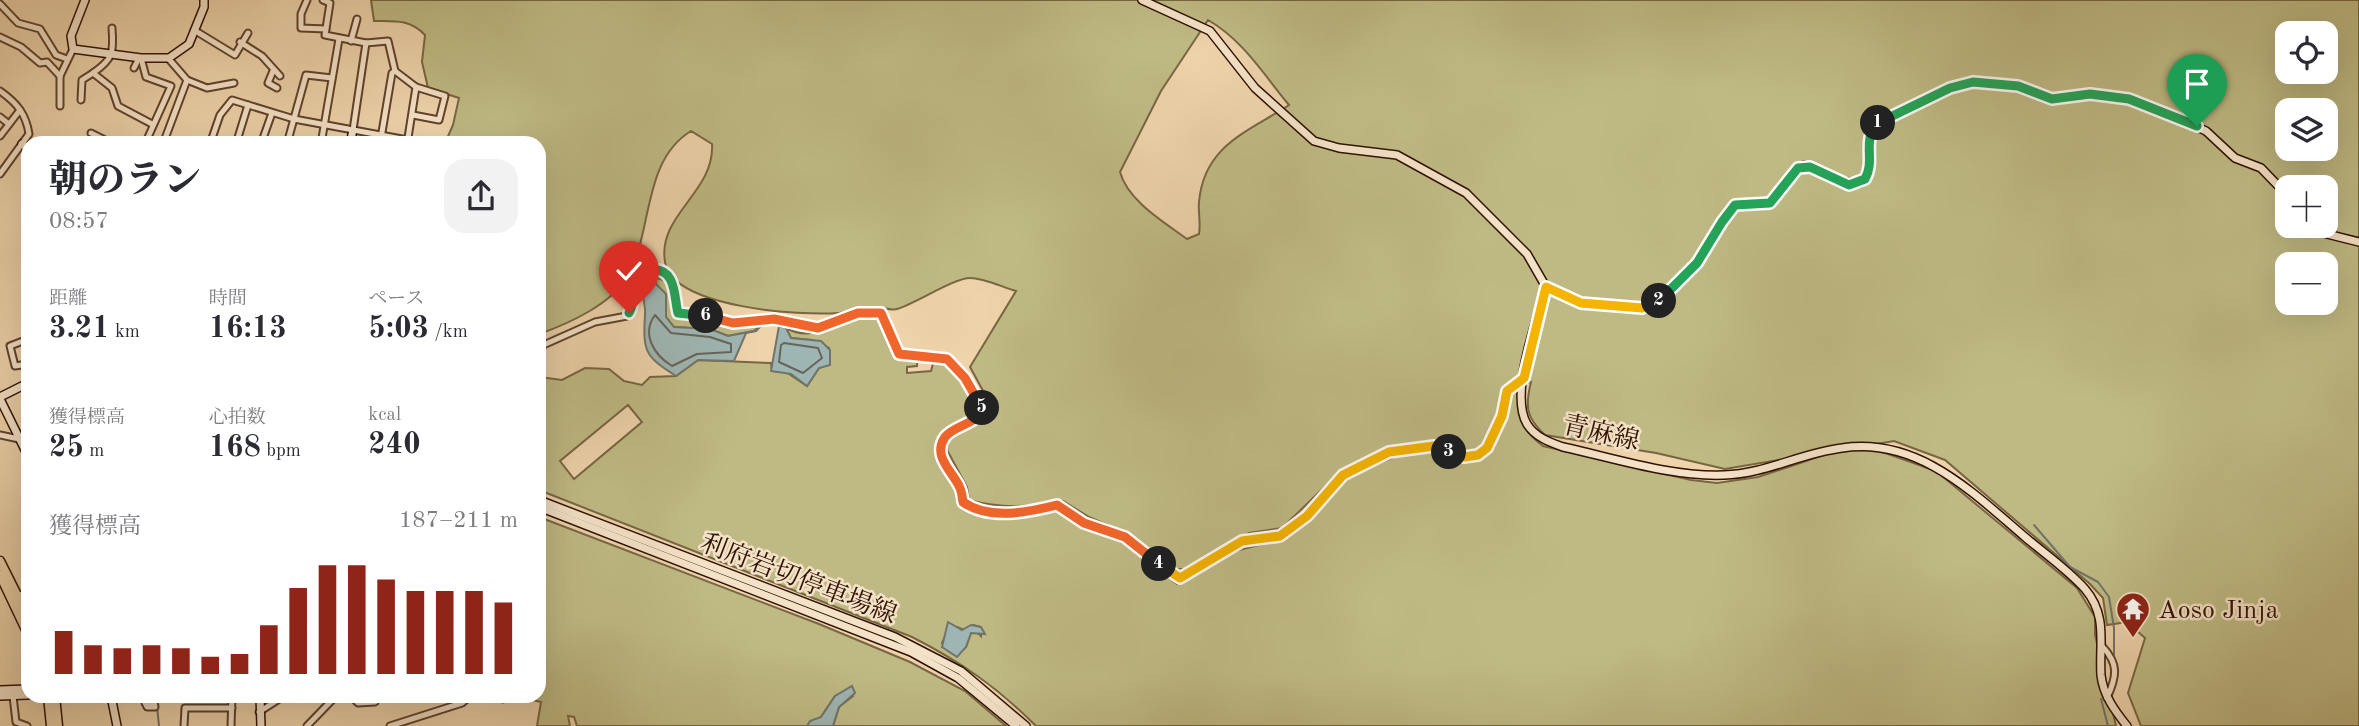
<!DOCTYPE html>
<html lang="ja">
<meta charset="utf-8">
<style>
:root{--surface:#fff;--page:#f2f2f3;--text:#2b2b33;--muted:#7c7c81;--accent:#8f2418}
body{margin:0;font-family:"Old Standard TT","Noto Serif JP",serif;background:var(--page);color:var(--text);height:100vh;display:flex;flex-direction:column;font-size:26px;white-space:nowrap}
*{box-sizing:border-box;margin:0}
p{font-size:23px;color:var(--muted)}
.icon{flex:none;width:38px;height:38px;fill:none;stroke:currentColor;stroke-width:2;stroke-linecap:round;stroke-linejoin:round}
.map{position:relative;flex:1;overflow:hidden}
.drawer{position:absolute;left:21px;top:136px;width:525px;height:567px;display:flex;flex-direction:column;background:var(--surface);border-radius:21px;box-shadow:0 7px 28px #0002}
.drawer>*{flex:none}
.controls{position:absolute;left:2275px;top:21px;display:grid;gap:14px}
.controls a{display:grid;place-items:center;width:63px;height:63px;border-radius:14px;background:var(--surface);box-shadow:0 7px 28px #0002;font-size:35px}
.pin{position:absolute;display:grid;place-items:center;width:60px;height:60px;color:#fff;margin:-72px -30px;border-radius:50% 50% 50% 0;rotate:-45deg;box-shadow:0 0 7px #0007}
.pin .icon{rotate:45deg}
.km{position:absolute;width:35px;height:35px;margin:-18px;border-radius:50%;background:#222;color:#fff;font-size:19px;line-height:35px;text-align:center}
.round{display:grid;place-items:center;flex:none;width:74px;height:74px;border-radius:21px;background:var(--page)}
.summary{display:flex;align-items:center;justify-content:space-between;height:119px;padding:0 28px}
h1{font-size:38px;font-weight:800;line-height:52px}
.metrics{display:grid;grid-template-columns:repeat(3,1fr);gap:10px;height:119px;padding:7px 28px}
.metrics div{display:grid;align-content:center}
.metrics b{font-size:30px;font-weight:800}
.metrics small{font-size:19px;font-weight:400}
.metrics p{font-size:19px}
.chart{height:196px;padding:14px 28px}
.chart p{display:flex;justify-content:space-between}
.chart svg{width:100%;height:126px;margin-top:7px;stroke:var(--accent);stroke-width:6}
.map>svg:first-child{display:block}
.green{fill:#bfba84;stroke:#786642;stroke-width:2;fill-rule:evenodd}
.water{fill:#9eb6b3;stroke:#72746b;stroke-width:2}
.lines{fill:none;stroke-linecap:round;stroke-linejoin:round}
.shore{stroke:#67645a;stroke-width:2}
.stream{stroke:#72746b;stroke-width:2}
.street-casing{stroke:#60422b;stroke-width:9}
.secondary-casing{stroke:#301200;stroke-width:10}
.primary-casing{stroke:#301200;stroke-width:11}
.street{stroke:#f4e2c8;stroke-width:5}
.secondary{stroke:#f4e2c8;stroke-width:7}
.primary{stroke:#eed3ab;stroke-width:8}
.split-1-casing{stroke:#fff;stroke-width:14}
.split-2-casing{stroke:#fff;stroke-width:14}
.split-3-casing{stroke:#fff;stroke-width:14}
.split-4-casing{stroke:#fff;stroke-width:14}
.split-5-casing{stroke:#fff;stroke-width:14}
.split-6-casing{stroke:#fff;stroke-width:14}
.split-7-casing{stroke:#fff;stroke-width:14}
.split-1{stroke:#22a559;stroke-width:9}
.split-2{stroke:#22a559;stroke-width:9}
.split-3{stroke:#f5b400;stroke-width:9}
.split-4{stroke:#f5b400;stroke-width:9}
.split-5{stroke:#f0652b;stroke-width:9}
.split-6{stroke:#f0652b;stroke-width:9}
.split-7{stroke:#22a559;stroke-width:9}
.labels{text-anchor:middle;stroke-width:5;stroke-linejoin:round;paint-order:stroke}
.street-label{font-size:26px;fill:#301200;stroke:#f4e2c8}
.poi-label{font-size:26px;fill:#301200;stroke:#f4e2c8;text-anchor:start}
</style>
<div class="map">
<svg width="2359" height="726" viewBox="0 0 2359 726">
<rect width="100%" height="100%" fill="#eed3ab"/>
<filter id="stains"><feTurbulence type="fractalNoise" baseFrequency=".00286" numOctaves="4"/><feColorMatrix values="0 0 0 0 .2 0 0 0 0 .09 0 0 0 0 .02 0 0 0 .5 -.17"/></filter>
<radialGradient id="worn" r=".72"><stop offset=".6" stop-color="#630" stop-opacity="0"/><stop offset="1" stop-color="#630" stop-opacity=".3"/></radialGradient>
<g class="green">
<path d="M371 0H2359V726H2141L2128 693 2145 638 2127 622 2107 625 2103 598 2090 584 1945 460 1894 441 1842 450 1874 449 1936 471 2077 588 2095 617V635L2116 726H1036C997 687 961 662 912 637L539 490V377L562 380 585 368 609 369 624 381 642 385 650 377 676 376 698 360 771 363 772 371 786 372 807 386 819 368 830 364 829 348 812 340 791 338 786 328C814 343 830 323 856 315 863 314 872 315 879 314L893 354 898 359 917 360V366L907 367V373L931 371 934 360 946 362 978 402V413L942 433C927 475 957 473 957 503 987 522 1022 516 1056 509L1074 521 1121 540 1177 584 1231 552 1279 540 1310 518 1346 477 1411 450 1433 448C1475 471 1490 460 1506 415 1510 406 1506 397 1514 390L1517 391C1521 419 1519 428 1543 446L1691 480 1717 483 1758 477 1839 450 1725 469 1656 453 1545 435C1526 418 1525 406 1531 382L1510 385 1500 400 1499 416 1484 447 1476 452 1457 454 1434 442 1389 449 1338 474 1282 528 1249 533 1188 569H1176L1129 534 1089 517 1063 501C1030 507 1002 509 969 500L967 487 947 450 949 440 993 409 970 367 1016 291C1002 287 984 278 970 278 954 278 915 304 897 309 890 311 883 307 876 307 864 308 851 312 839 313 801 316 673 308 665 262 657 215 715 192 712 144L691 131C642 161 653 231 628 276 612 304 568 324 539 334V144L445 143 453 125 459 98 428 88 422 62 425 35C410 19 394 21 374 21ZM1208 20C1243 40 1264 75 1289 105 1248 132 1204 145 1199 202 1198 213 1201 223 1199 234L1187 239C1164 222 1128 201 1120 172L1161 91ZM2287 33H2326V72H2287ZM2287 110H2326V149H2287ZM2287 187H2326V226H2287ZM2287 264H2326V303H2287ZM628 405 642 422 574 479 560 461ZM973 625 981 627V636L976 631 971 633 966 647 959 653 942 643 946 634 957 627 964 630Z"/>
<path d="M651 276C683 283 665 299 675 318L717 320 744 327 762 324 754 331 728 336 710 329 674 327 666 317V299Z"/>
<polygon points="539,517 819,624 910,662 965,691 1006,726 833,726 839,707 853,696 847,691 835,696 821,717 807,726 577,726 574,717 568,716 570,726 537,726 541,702 520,697 539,696"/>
</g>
<g class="water">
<path d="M650 278 666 294V317L674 327 710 329 728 336 754 331 763 324 756 331 746 333 734 361 698 360 676 376C644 356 643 351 645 314 646 302 640 296 644 282Z"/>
<polygon points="779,326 786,328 791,338 821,341 830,350 830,365 819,368 807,386 791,374 771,371"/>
<polygon points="948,622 962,630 971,625 981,627 985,634 971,633 966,647 957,657 942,647"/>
<polygon points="852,686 855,693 839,707 833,726 807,726 810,721 821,717 835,696"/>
</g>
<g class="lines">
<g class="shore">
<path d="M655 315 671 333 710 337 731 344V352L697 354 672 366C654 355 641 334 655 315Z"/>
<polygon points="784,343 818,348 822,358 803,373 779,362 781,345"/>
</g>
<g class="stream">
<polyline points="2034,525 2070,567 2098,582 2109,597 2114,628 2114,655"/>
<polyline points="156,696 159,726"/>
<polyline points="2101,699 2108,726"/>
</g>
<g class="street-casing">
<g id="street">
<polyline points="307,0 301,14 301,28 326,29"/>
<polyline points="323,0 330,3 325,35 366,43 388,41 395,71 416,87 407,144"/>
<polyline points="0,4 18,23 40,29 56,55 67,59"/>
<path d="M112 28C114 53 113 59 93 73L112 88 118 106 152 124"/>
<polyline points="194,30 235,55 248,33"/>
<polyline points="0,37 21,47 40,63 47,62 60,76"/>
<polyline points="351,41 357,19"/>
<polyline points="240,42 262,56 280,76"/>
<polyline points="141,58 146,77 171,86 145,144"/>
<polyline points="134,68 139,58"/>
<polyline points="273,71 268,83 277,88"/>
<polyline points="187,80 207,88 234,83"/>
<path d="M0 91C17 103 26 114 29 134L0 174"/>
<polyline points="81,100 82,80 93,73"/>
<polyline points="60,106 60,76 73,49"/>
<polyline points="413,115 439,120 445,96 416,87"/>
<polyline points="0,117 9,124"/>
<polyline points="353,130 366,43"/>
<polyline points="91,133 113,144"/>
<polyline points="0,136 20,110"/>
<polyline points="163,144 187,80 168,58"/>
<polyline points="210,144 220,115 232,100 294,119 429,144"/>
<polyline points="236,144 248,105"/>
<polyline points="261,144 272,113"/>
<polyline points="287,144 306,75 332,78"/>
<polyline points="321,144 339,39"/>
<polyline points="380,144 392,73 395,71"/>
<polyline points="28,339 10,346 15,366 28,364"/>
<path d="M539 347 595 322 627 316C639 301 630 282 649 271 674 270 675 292 677 312L685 316H715L733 323 774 319 818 328 858 313 881 312 899 354 948 359 965 378 982 405 980 415 947 434 941 446 945 468 960 487 963 502C989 521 1029 512 1057 505L1084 523 1125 537 1180 578 1243 541 1280 536 1307 516 1343 475 1389 452 1434 446 1457 457 1478 455 1487 448 1502 416 1508 391 1524 378"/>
<polyline points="0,435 19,439"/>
<polyline points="17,596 28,592"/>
<path d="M2102 646C2119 664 2117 676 2107 698"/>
<polyline points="13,696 16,722 27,726"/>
<polyline points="142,696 147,707 155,707 154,702 145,703"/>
<polyline points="351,696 358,703 375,702"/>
<polyline points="501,696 503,699"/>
<polyline points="259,712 284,696"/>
<polyline points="184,726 185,708 232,708"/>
<polyline points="231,726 232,696"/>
<polyline points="307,726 336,696"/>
<polyline points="390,726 462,703 470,696"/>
</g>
</g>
<g class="secondary-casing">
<g id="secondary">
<polyline points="85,0 71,36 73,49 141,58 169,58 189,44 204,7 204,0"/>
<path d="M1142 0 1210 31 1255 88 1314 141 1339 148 1397 155 1466 193 1527 254 1546 287C1537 319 1509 394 1527 424 1535 437 1549 442 1563 447 1614 458 1671 477 1724 475 1765 474 1801 453 1842 448 1918 437 1972 492 2025 537 2045 554 2068 570 2085 589 2108 616 2099 644 2101 675 2103 695 2115 711 2127 726"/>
<polyline points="22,144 28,148"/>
<polyline points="350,144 353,130"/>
<polyline points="2314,226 2327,234 2359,242"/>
<polyline points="1546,287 1581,303 1642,308 1655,304 1697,263 1722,222 1735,205 1770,203 1791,175 1804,165 1838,181 1860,183 1869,170 1869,138 1877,123 1950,88 1973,82 2018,86 2052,99 2090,94 2141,102 2206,131 2235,158 2261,168 2287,195"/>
<polyline points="0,397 28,383"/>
<polyline points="0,399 28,456"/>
<polyline points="539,500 895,637 961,671 1026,726"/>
<polyline points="539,507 911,652 958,678 1016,726"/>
<polyline points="0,690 28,689"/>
<polyline points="0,696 28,695"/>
<polyline points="111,696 117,726"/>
<polyline points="260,696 261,726"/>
</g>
</g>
<g class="primary-casing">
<g id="primary">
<polyline points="0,561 28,617"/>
<polyline points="0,575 28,634"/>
<polyline points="48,696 51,726"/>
<polyline points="55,696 58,726"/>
</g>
</g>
<use href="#street" class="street"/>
<use href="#secondary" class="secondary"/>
<use href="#primary" class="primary"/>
</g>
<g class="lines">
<g class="split-1-casing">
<polyline id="split-1" points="1878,123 1950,88 1973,82 2018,86 2052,99 2090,94 2129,99 2197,126"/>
</g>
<g class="split-2-casing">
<path id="split-2" d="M1659 301 1697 263 1722 222 1735 205 1770 203 1798 168 1810 167 1849 185 1865 179C1876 160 1861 140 1878 123"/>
</g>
<g class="split-3-casing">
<polyline id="split-3" points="1449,452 1464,457 1478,455 1487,448 1502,416 1507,391 1524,378 1546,287 1581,303 1642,308 1659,301"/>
</g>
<g class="split-4-casing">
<polyline id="split-4" points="1159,564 1180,578 1242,541 1280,536 1307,516 1343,475 1389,452 1434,446 1449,452"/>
</g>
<g class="split-5-casing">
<path id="split-5" d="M982 408C979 424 954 425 945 437 932 456 952 471 959 486 962 491 962 497 963 502 989 521 1029 512 1057 505L1084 523 1125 537 1159 564"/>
</g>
<g class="split-6-casing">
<polyline id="split-6" points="706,316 733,323 774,319 818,328 858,313 881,313 899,354 947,359 965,378 982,408"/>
</g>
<g class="split-7-casing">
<path id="split-7" d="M629 313C635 303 632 290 638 280 640 275 646 271 651 270 677 267 674 299 678 313L706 316"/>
</g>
<use href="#split-1" class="split-1"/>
<use href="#split-2" class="split-2"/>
<use href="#split-3" class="split-3"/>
<use href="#split-4" class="split-4"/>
<use href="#split-5" class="split-5"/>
<use href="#split-6" class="split-6"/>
<use href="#split-7" class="split-7"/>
</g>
<defs>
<g id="temple-pin" transform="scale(1.75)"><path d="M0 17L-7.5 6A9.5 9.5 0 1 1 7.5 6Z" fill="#8f2418" stroke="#f4e2c8"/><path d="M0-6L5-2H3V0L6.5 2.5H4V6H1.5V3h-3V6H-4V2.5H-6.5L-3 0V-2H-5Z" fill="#fff"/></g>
</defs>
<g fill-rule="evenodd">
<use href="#temple-pin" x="2133" y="609"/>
</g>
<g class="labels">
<g class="street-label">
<text transform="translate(1601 432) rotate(13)" y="9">青麻線</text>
<text transform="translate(799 578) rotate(21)" y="9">利府岩切停車場線</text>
</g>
<g class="poi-label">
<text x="2158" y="618">Aoso Jinja</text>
</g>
</g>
<rect width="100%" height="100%" filter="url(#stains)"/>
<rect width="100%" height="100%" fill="url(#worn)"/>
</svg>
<div class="controls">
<a><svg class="icon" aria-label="locate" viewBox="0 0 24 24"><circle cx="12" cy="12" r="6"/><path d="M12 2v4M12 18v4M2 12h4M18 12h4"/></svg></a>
<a><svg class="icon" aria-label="layers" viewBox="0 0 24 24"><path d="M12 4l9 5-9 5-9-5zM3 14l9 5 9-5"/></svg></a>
<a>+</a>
<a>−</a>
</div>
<div class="pin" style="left:2197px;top:126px;background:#1e9e55"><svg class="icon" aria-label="arrive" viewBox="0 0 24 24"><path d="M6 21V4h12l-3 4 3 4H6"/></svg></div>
<div class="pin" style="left:629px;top:313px;background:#d93025"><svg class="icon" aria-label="check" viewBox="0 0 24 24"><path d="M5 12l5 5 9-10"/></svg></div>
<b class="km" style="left:1878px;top:123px">1</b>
<b class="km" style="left:1659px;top:301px">2</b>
<b class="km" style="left:1449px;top:452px">3</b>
<b class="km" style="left:1159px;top:564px">4</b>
<b class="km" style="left:982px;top:408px">5</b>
<b class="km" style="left:706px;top:316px">6</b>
<section class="drawer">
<div class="summary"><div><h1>朝のラン</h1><p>08:57</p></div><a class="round"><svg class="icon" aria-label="share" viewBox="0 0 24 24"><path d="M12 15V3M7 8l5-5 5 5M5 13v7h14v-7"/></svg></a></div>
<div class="metrics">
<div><p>距離</p><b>3.21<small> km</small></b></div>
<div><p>時間</p><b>16:13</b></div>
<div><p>ペース</p><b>5:03<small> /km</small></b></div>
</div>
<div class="metrics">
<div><p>獲得標高</p><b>25<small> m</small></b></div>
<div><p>心拍数</p><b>168<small> bpm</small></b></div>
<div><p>kcal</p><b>240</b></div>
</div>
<div class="chart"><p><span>獲得標高</span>187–211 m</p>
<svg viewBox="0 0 160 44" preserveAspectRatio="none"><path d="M5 44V29M15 44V34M25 44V35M35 44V34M45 44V35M55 44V38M65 44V37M75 44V27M85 44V14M95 44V6M105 44V6M115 44V11M125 44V15M135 44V15M145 44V15M155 44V19"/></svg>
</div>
</section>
</div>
